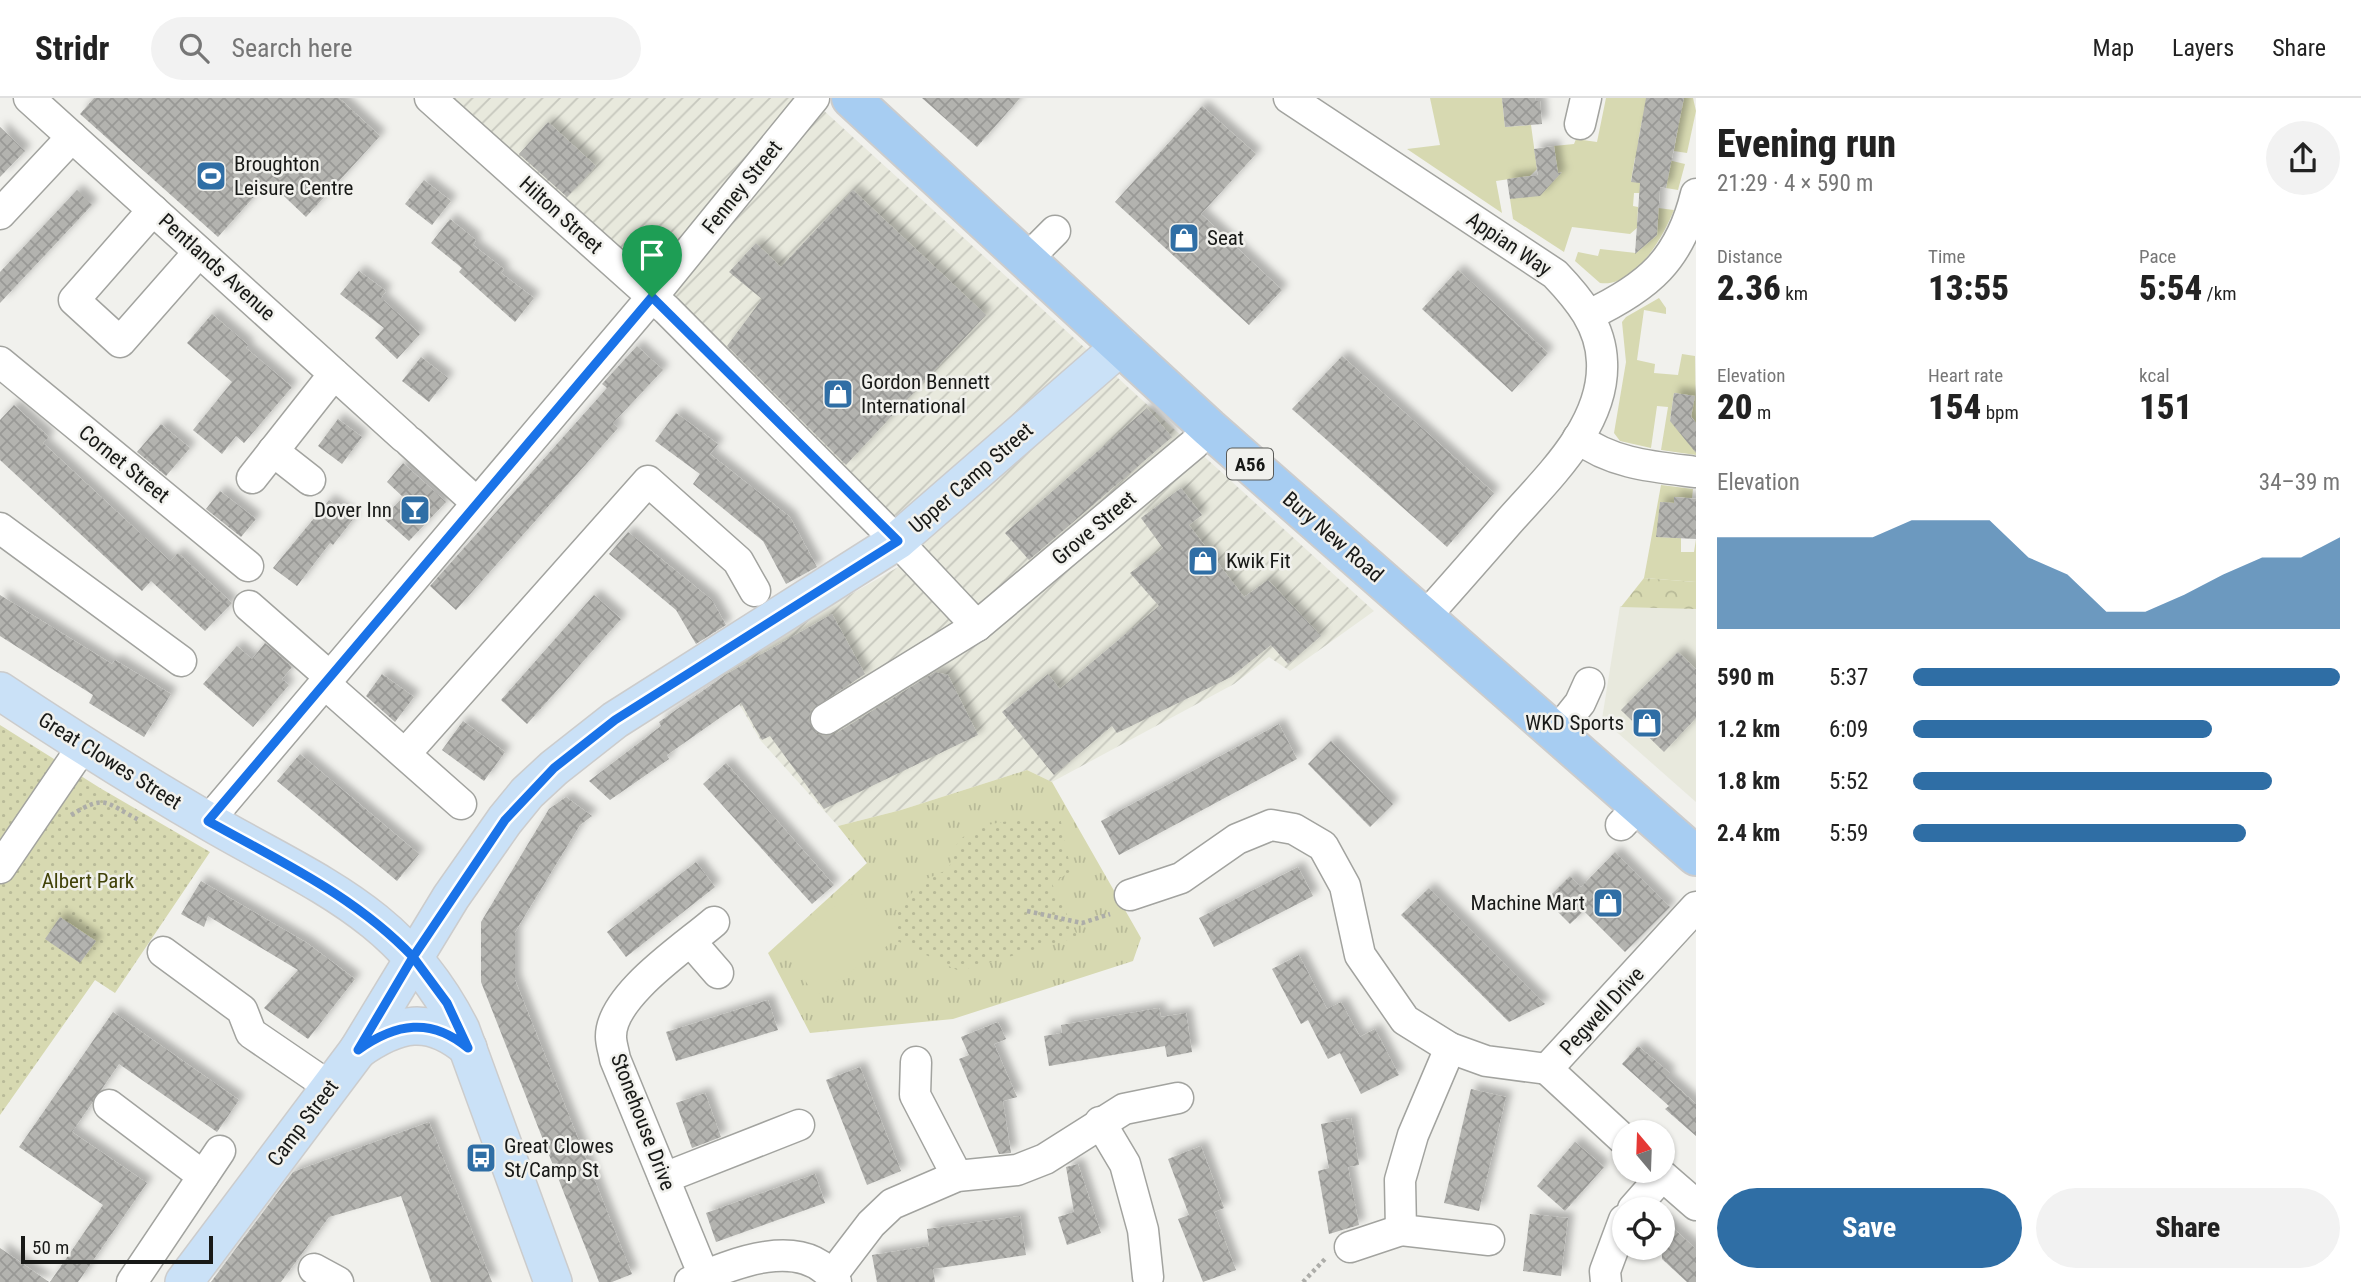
<!DOCTYPE html>
<meta charset="utf-8">
<style>
:root{--surface:#fff;--page:#f2f2f2;--text:#222;--muted:#767676;--line:#e0e0e0;--accent:#2f6ea5}
body{margin:0;font-family:"Roboto Condensed",sans-serif;background:var(--page);color:var(--text);height:100vh;display:flex;flex-direction:column;font-size:26px;white-space:nowrap}
*{box-sizing:border-box;margin:0}
p{font-size:23px;color:var(--muted)}
.icon{flex:none;width:38px;height:38px;fill:none;stroke:currentColor;stroke-width:2;stroke-linecap:round;stroke-linejoin:round}
.map{position:relative;flex:1;overflow:hidden}
.panel{display:flex;flex-direction:column;background:var(--surface);width:665px}
.panel>*{flex:none}
.needle{width:46px;rotate:341deg}
.controls{position:absolute;left:1612px;top:1022px;display:grid;gap:14px}
.controls a{display:grid;place-items:center;width:63px;height:63px;border-radius:50%;background:var(--surface);box-shadow:0 2px 5px #0004;font-size:35px}
.scale{position:absolute;left:21px;bottom:18px;width:192px;box-sizing:border-box;padding-left:7px;border:4px solid #181917;border-top:0;font-size:19px;line-height:24px;white-space:nowrap;color:#181917;-webkit-text-stroke:5px #f1f1ed;paint-order:stroke}
.pin{position:absolute;display:grid;place-items:center;width:60px;height:60px;color:#fff;margin:-72px -30px;border-radius:50% 50% 50% 0;rotate:-45deg;box-shadow:0 0 7px #0007}
.pin .icon{rotate:45deg}
.round{display:grid;place-items:center;flex:none;width:74px;height:74px;border-radius:37px;background:var(--page)}
.summary{display:flex;align-items:center;justify-content:space-between;height:119px;padding:0 21px}
h1{font-size:38px;font-weight:800;line-height:52px}
.figures{display:grid;grid-template-columns:repeat(3,1fr);gap:10px;height:119px;padding:7px 21px}
.figures div{display:grid;align-content:center}
.figures b{font-size:35px;font-weight:800}
.figures small{font-size:19px;font-weight:400}
.figures p{font-size:19px}
.chart{height:196px;padding:14px 21px}
.chart p{display:flex;justify-content:space-between}
.chart svg{width:100%;height:126px;margin-top:7px;fill:var(--accent);opacity:.7}
.cta{display:flex;gap:14px;margin-top:auto;padding:14px 21px}
.cta a{flex:1;height:80px;border-radius:42px;background:var(--accent);color:#fff;font-size:28px;font-weight:800;line-height:80px;text-align:center}
.cta a+a{background:var(--page);color:var(--text)}
ul{padding:0 21px;list-style:none;font-size:23px}
li{display:grid;grid-template-columns:112px 84px 1fr;align-items:center;height:52px}
li i{height:18px;border-radius:9px;background:var(--accent)}
header{display:flex;align-items:center;gap:42px;box-sizing:border-box;height:98px;padding:0 35px;background:var(--surface);border-bottom:2px solid var(--line)}
header strong{font-size:33px}
nav{display:flex;gap:38px;margin-inline-start:auto;font-size:24px}
.search{width:490px;height:63px;background:var(--page);display:flex;align-items:center;gap:18px;box-sizing:border-box;padding:0 24px;border-radius:38px;color:var(--muted);font-size:26px}
main{display:flex;flex:1;min-height:0}
.map>svg:first-child{display:block}
.built{fill:#e8e9dd}
.industrial{fill:url(#industrial-furrows)}
.grass{fill:url(#grass-tufts)}
.forest{fill:url(#forest-crowns)}
.park{fill:url(#park-dots)}
.garden{fill:#d7d9b1}
.building{fill:url(#building-cross-hatch);filter:url(#shadow)}
.lines{fill:none;stroke-linecap:round;stroke-linejoin:round}
.minor-casing{stroke:#a2a39f;stroke-width:33}
.major-casing{stroke:#ccc;stroke-width:40}
.highway-casing{stroke:#ccc;stroke-width:42}
.path{stroke:#adada9;stroke-width:4.5;stroke-dasharray:3.5 3.5;stroke-linecap:butt}
.minor{stroke:#fff;stroke-width:30}
.major{stroke:#cae1f7;stroke-width:37}
.highway{stroke:#a7cdf2;stroke-width:38}
.route-casing{stroke:#fff;stroke-width:14}
.route{stroke:#1a73e8;stroke-width:9}
.labels{text-anchor:middle;stroke-width:5;stroke-linejoin:round;paint-order:stroke}
.shield{fill:#f1f1ed;stroke:#595a57;stroke-width:2}
.shield-label{font-size:19px;font-weight:bold;fill:#181917}
.poi-label{font-size:21px;fill:#181917;stroke:#f1f1ed;text-anchor:start}
.street-label{font-size:21px;fill:#181917;stroke:#f1f1ed}
.park-label{font-size:21px;fill:#414209;stroke:#f1f1ed}
</style>
<header>
<strong>Stridr</strong>
<div class="search"><svg class="icon" aria-label="search" viewBox="0 0 24 24"><circle cx="10" cy="10" r="6"/><path d="M15 15l6 6"/></svg>Search here</div>
<nav><a>Map</a><a>Layers</a><a>Share</a></nav>
</header>
<main>
<div class="map">
<svg width="1696" height="1184" viewBox="0 0 1696 1184">
<defs>
<pattern id="industrial-furrows" width="10" height="10" patternUnits="userSpaceOnUse" patternTransform="scale(1.75)"><rect width="10" height="10" fill="#e8e9dd"/><path d="M-1 1l2-2M0 10L10 0M9 11l2-2" fill="none" stroke="#c6c7bd"/></pattern>
<pattern id="grass-tufts" width="24" height="20" patternUnits="userSpaceOnUse" patternTransform="scale(1.75)"><rect width="24" height="20" fill="#d7d9b1"/><path d="M3 7l-1-3M5 7V3M7 7l1-3M15 17l-1-3M17 17v-4M19 17l1-3" fill="none" stroke="#b8ba98"/></pattern>
<pattern id="forest-crowns" width="20" height="18" patternUnits="userSpaceOnUse" patternTransform="scale(1.75)"><rect width="20" height="18" fill="#d7d9b1"/><path d="M2 6a3 3 0 1 1 6 0M12 15a3 3 0 1 1 6 0" fill="none" stroke="#b8ba98"/></pattern>
<pattern id="park-dots" width="8" height="8" patternUnits="userSpaceOnUse" patternTransform="scale(1.75)"><rect width="8" height="8" fill="#d7d9b1"/><path d="M2 2h.1M6 6h.1" fill="none" stroke="#b8ba98" stroke-width="1.8" stroke-linecap="round"/></pattern>
<pattern id="building-cross-hatch" width="8" height="8" patternUnits="userSpaceOnUse" patternTransform="scale(1.75)"><rect width="8" height="8" fill="#b3b3af"/><path d="M0 0l8 8M0 8l8-8" fill="none" stroke="#999996"/></pattern>
<filter id="shadow"><feDropShadow dx="6" dy="-6" stdDeviation="3.5" flood-color="#0004"/></filter>
</defs>
<rect width="100%" height="100%" fill="#f1f1ed"/>
<polygon class="built" points="1620,508 1696,509 1696,704 1602,621"/>
<polygon class="industrial" points="443,0 810,0 1374,513 1290,573 1269,559 1234,586 1052,684 1027,672 901,712 838,728 761,643 719,572 900,468 920,437 841,375"/>
<polygon class="grass" points="1027,672 1052,684 1141,840 1133,863 953,921 810,935 768,855 867,765 838,728 901,712"/>
<polygon class="forest" points="1644,480 1696,484 1696,511 1621,509"/>
<g class="park">
<polygon points="0,627 100,690 210,754 115,895 95,882 0,1017"/>
<path d="M1060 719 1071 773 1052 786 1078 839 959 873 895 842 896 814 922 783 949 771C952 759 954 744 966 737 991 720 1031 722 1060 719Z"/>
</g>
<g class="garden">
<polygon points="1430,0 1502,0 1505,29 1531,27 1537,71 1530,78 1496,83 1502,115 1407,51 1440,47"/>
<polygon points="1606,0 1646,0 1679,22 1684,0 1693,0 1696,13 1687,55 1674,53 1678,29 1642,22 1638,44 1647,57 1685,66 1678,92 1666,90 1670,67 1635,60 1631,83 1645,86 1644,95 1634,95 1633,108 1638,109 1637,130 1630,136 1572,129 1564,154 1513,121 1510,101 1558,76 1554,48 1574,46 1576,41 1597,44"/>
<path d="M1658 110 1674 112C1663 139 1635 190 1600 185L1575 163 1578 154 1598 158 1600 151 1636 155 1657 137Z"/>
<polygon points="1659,200 1666,210 1666,216 1644,212 1637,262 1655,266 1654,275 1678,277 1682,256 1695,258 1696,325 1691,318 1694,298 1674,295 1670,322 1692,349 1696,350 1696,357 1661,352 1668,309 1657,308 1651,350 1620,343 1614,335 1626,264 1622,224 1626,219"/>
<polygon points="1661,387 1693,391 1692,400 1675,399 1674,405 1660,404 1657,439 1681,440 1681,454 1694,454 1696,441 1696,484 1644,480"/>
<polygon points="855,794 891,845 816,898 780,847"/>
</g>
<g class="building">
<polygon points="94,0 339,0 380,38 306,119 268,83 218,139 80,16"/>
<polygon points="922,0 1020,0 977,49"/>
<polygon points="1502,0 1535,0 1536,3 1540,3 1542,26 1505,29"/>
<polygon points="1646,0 1684,0 1666,90 1660,89 1657,137 1635,156 1640,85 1631,84"/>
<polygon points="1202,8 1256,56 1201,116 1282,192 1249,227 1115,104"/>
<polygon points="548,24 596,68 567,99 519,56"/>
<polygon points="0,29 25,53 0,79"/>
<polygon points="1554,48 1558,75 1562,74 1540,98 1510,101 1507,81 1538,77 1534,51"/>
<polygon points="424,82 451,103 432,127 405,106"/>
<polygon points="77,92 92,107 0,205 0,174"/>
<polygon points="853,92 986,217 846,367 727,248 762,201 729,174 756,145 781,169"/>
<polygon points="450,121 476,142 473,147 504,171 501,175 534,200 515,224 459,174 462,170 431,145"/>
<polygon points="1458,172 1548,255 1512,294 1422,211"/>
<polygon points="359,173 386,193 381,200 420,236 397,261 375,240 384,230 340,196"/>
<polygon points="212,216 248,247 246,250 292,289 244,345 236,338 222,356 193,332 232,284 187,245"/>
<polygon points="637,248 663,272 613,325 618,330 456,512 430,488 607,290 602,286"/>
<polygon points="1342,258 1494,395 1447,449 1292,311"/>
<polygon points="421,259 448,280 429,304 402,283"/>
<polygon points="1674,295 1695,298 1691,319 1696,325 1696,355 1670,323"/>
<polygon points="14,307 49,339 43,345 170,463 178,455 232,505 205,533 151,483 142,493 0,362 0,322"/>
<polygon points="1147,310 1172,339 1029,462 1005,435"/>
<polygon points="676,315 718,346 710,356 790,419 817,469 786,486 763,443 693,386 700,376 655,343"/>
<polygon points="338,321 362,339 342,366 318,348"/>
<polygon points="161,326 190,350 166,378 137,354"/>
<polygon points="403,365 446,404 409,443 383,420 403,399 387,384"/>
<polygon points="1181,390 1202,417 1189,427 1244,499 1268,482 1321,538 1288,566 1271,547 1231,579 1117,635 1112,628 1054,677 1002,614 1048,576 1060,591 1159,508 1130,475 1163,450 1141,420"/>
<polygon points="220,393 256,421 241,439 206,411"/>
<polygon points="1674,399 1696,401 1696,441 1656,439 1660,404 1674,405"/>
<polygon points="329,402 354,420 333,447 330,445 297,488 273,470"/>
<polygon points="628,434 712,502 726,527 696,546 676,512 609,456"/>
<polygon points="0,497 112,566 115,562 171,596 144,639 89,605 93,597 0,538"/>
<polygon points="594,497 621,521 527,626 501,602"/>
<polygon points="832,516 865,576 811,612 809,622 817,636 826,638 835,636 935,574 948,577 978,637 824,711 770,638 762,642 741,605 667,657 669,661 610,702 589,683 661,628 659,624 725,577"/>
<polygon points="265,545 292,569 282,581 289,587 253,629 203,586 237,548 252,561"/>
<polygon points="1678,554 1696,571 1696,620 1664,654 1621,612"/>
<polygon points="382,576 414,599 395,624 366,598"/>
<polygon points="463,623 505,654 484,683 442,652"/>
<polygon points="1279,626 1297,661 1119,757 1101,723"/>
<polygon points="1331,643 1393,706 1370,729 1308,666"/>
<polygon points="300,656 419,756 397,783 277,683"/>
<polygon points="726,665 834,787 812,806 703,686"/>
<polygon points="566,699 592,718 580,727 515,834 515,882 632,1176 612,1184 599,1184 481,884 481,824 549,711"/>
<polygon points="1615,754 1670,809 1625,854 1584,813 1570,826 1546,802 1570,778 1581,789"/>
<polygon points="696,764 715,789 626,859 607,834"/>
<polygon points="1298,769 1313,798 1214,849 1199,820"/>
<polygon points="201,783 307,845 355,881 308,941 264,910 298,872 208,818 204,829 181,816"/>
<polygon points="1429,790 1545,906 1509,924 1401,817"/>
<polygon points="60,819 96,843 80,865 45,841"/>
<polygon points="1299,857 1327,911 1341,904 1360,939 1375,931 1399,977 1361,996 1340,955 1328,961 1308,922 1301,926 1272,871"/>
<polygon points="768,902 778,932 676,963 666,934"/>
<polygon points="1159,910 1161,919 1186,915 1192,954 1167,959 1165,948 1049,968 1044,938 1062,935 1061,927"/>
<polygon points="113,914 239,1002 217,1034 119,966 72,1034 147,1085 78,1184 50,1184 103,1107 19,1049"/>
<polygon points="998,924 1006,941 994,946 1017,999 1003,1003 1011,1055 999,1056 959,961 969,957 961,939"/>
<polygon points="1638,948 1670,975 1666,979 1696,1006 1696,1038 1665,1011 1669,1008 1622,966"/>
<polygon points="860,969 901,1073 867,1087 826,982"/>
<polygon points="1471,991 1506,999 1479,1113 1444,1105"/>
<polygon points="705,995 721,1039 692,1050 676,1005"/>
<polygon points="1351,1020 1359,1067 1348,1069 1359,1127 1329,1136 1318,1073 1329,1070 1321,1026"/>
<polygon points="429,1024 492,1184 431,1184 401,1098 329,1119 281,1184 211,1184 293,1074"/>
<polygon points="1575,1044 1604,1069 1565,1113 1537,1088"/>
<polygon points="1201,1048 1224,1110 1214,1114 1236,1172 1203,1184 1178,1121 1189,1117 1168,1061"/>
<polygon points="1078,1066 1101,1135 1067,1147 1058,1119 1074,1114 1066,1069"/>
<polygon points="815,1076 825,1105 716,1144 706,1115"/>
<polygon points="1530,1116 1568,1120 1561,1178 1523,1173"/>
<polygon points="1020,1118 1026,1157 933,1171 935,1184 877,1184 872,1157 929,1148 927,1131"/>
<polygon points="1662,1120 1696,1151 1696,1184 1687,1184 1662,1161"/>
<polygon points="0,1150 49,1184 0,1184"/>
</g>
<g class="lines">
<g class="minor-casing">
<g id="minor">
<polyline points="29,0 404,339"/>
<polyline points="430,0 667,212 897,443 977,528"/>
<path d="M1289 0 1555 176C1579 201 1601 228 1602 264 1605 329 1545 382 1506 427 1479 458 1452 489 1424 520"/>
<polyline points="1580,26 1586,0"/>
<polyline points="153,112 74,202 120,244 199,154"/>
<polyline points="0,116 72,39"/>
<polyline points="1027,161 1055,133"/>
<path d="M1589 217C1648 189 1680 162 1696 96"/>
<polyline points="0,264 248,468"/>
<path d="M1578 340C1612 366 1655 369 1696 374"/>
<polyline points="410,344 477,405"/>
<polyline points="273,353 310,382"/>
<polyline points="252,380 334,276"/>
<polyline points="0,430 181,563"/>
<polyline points="249,508 330,579"/>
<polyline points="324,585 461,706"/>
<polyline points="826,621 977,528 1194,346 1209,330"/>
<polyline points="1556,635 1580,605 1589,585"/>
<polyline points="405,656 648,383 738,463 755,493"/>
<polyline points="208,723 652,199 814,0"/>
<polyline points="1621,727 1639,708"/>
<polyline points="0,770 83,648"/>
<polyline points="1130,797 1181,780 1237,741 1271,727 1294,731 1323,748 1345,788 1360,857 1405,922 1450,950 1486,963 1547,971 1696,809"/>
<polyline points="691,844 718,875"/>
<polyline points="163,854 242,912 251,935 330,989"/>
<polyline points="1450,950 1413,1037 1400,1082 1401,1132 1489,1142"/>
<polyline points="916,964 915,997 957,1078"/>
<polyline points="1547,971 1624,1042"/>
<polyline points="109,1007 203,1078"/>
<polyline points="1100,1024 1125,1066 1143,1132 1148,1179"/>
<polyline points="1657,1073 1696,1107"/>
<polyline points="664,1080 799,1027"/>
<polyline points="1633,1111 1662,1078"/>
<polyline points="1350,1149 1401,1132"/>
<polyline points="314,1171 338,1184"/>
<polyline points="832,1177 871,1126 892,1106 957,1078 1017,1072 1045,1061 1124,1011 1178,1000"/>
<path d="M704 1178 615 961C614 954 611 946 611 939 610 898 685 849 714 824"/>
<polyline points="132,1184 220,1053"/>
<path d="M690 1184C731 1166 804 1135 836 1184"/>
<polyline points="1606,1184 1605,1173 1624,1122"/>
</g>
</g>
<g class="major-casing">
<g id="major">
<path d="M0 593C68 638 137 682 208 723 314 785 402 814 461 932L553 1184"/>
<path d="M358 952C398 924 429 917 468 950"/>
<polyline points="184,1184 358,952 451,799 505,722 527,695 554,670 615,622 897,443 1121,248"/>
</g>
</g>
<g class="highway-casing">
<polyline id="highway" points="851,0 1209,330 1696,758"/>
</g>
<g class="path">
<path d="M71 717C106 696 104 704 139 722"/>
<polyline points="1027,813 1082,825 1110,816"/>
<polyline points="1303,1184 1326,1160"/>
</g>
<use href="#minor" class="minor"/>
<use href="#major" class="major"/>
<use href="#highway" class="highway"/>
</g>
<g class="lines">
<g class="route-casing">
<path id="route" d="M652 199 208 723C281 764 355 798 413 859L358 952C396 925 431 919 468 950L447 905 413 859 505 722 554 670 615 622 898 443 652 199"/>
</g>
<use href="#route" class="route"/>
</g>
<defs>
<g id="stadium-square" transform="scale(1.575)"><rect x="-9" y="-9" width="18" height="18" rx="4" fill="#2f6ea5" stroke="#f1f1ed"/><path d="M0-5a6.5 5 0 1 0 0 10a6.5 5 0 1 0 0-10ZM-3.5-1.8h7v3.6h-7Z" fill="#fff"/></g>
<g id="shop-square" transform="scale(1.575)"><rect x="-9" y="-9" width="18" height="18" rx="4" fill="#2f6ea5" stroke="#f1f1ed"/><path d="M-5-2.5h2.3a2.7 3.5 0 0 1 5.4 0H5L5.5 6h-11ZM-1.5-2.5h3a1.5 2.3 0 0 0-3 0Z" fill="#fff"/></g>
<g id="bar-square" transform="scale(1.575)"><rect x="-9" y="-9" width="18" height="18" rx="4" fill="#2f6ea5" stroke="#f1f1ed"/><path d="M-6-5H6L.8 .8V4.5H3.5V6h-7V4.5H-.8V.8Z" fill="#fff"/></g>
<g id="bus-square" transform="scale(1.575)"><rect x="-9" y="-9" width="18" height="18" rx="4" fill="#2f6ea5" stroke="#f1f1ed"/><path d="M-5-6H5V4H4V6H2V4H-2V6H-4V4H-5ZM-3.5-4V0h7V-4ZM-3.5 1.2v1.5H-2V1.2ZM2 1.2v1.5H3.5V1.2Z" fill="#fff"/></g>
</defs>
<g fill-rule="evenodd">
<use href="#stadium-square" x="211" y="78"/>
<use href="#shop-square" x="1184" y="140"/>
<use href="#shop-square" x="838" y="296"/>
<use href="#bar-square" x="415" y="412"/>
<use href="#shop-square" x="1203" y="463"/>
<use href="#shop-square" x="1647" y="625"/>
<use href="#shop-square" x="1608" y="805"/>
<use href="#bus-square" x="481" y="1060"/>
</g>
<g class="labels">
<rect class="shield" x="1227" y="350.5" width="46" height="31" rx="5"/>
<g class="shield-label">
<text x="1250" y="373">A56</text>
</g>
<g class="poi-label">
<text x="234" y="73">Broughton<tspan x="234" dy="24">Leisure Centre</tspan></text>
<text x="1207" y="147">Seat</text>
<text x="861" y="291">Gordon Bennett<tspan x="861" dy="24">International</tspan></text>
<text x="392" y="419" text-anchor="end">Dover Inn</text>
<text x="1226" y="470">Kwik Fit</text>
<text x="1624" y="632" text-anchor="end">WKD Sports</text>
<text x="1585" y="812" text-anchor="end">Machine Mart</text>
<text x="504" y="1055">Great Clowes<tspan x="504" dy="24">St/Camp St</tspan></text>
</g>
<g class="street-label">
<text transform="translate(742 89) rotate(-51)" y="7">Fenney Street</text>
<text transform="translate(561 117) rotate(42)" y="7">Hilton Street</text>
<text transform="translate(1509 146) rotate(34)" y="7">Appian Way</text>
<text transform="translate(217 169) rotate(42)" y="7">Pentlands Avenue</text>
<text transform="translate(124 366) rotate(39)" y="7">Cornet Street</text>
<text transform="translate(971 380) rotate(-41)" y="7">Upper Camp Street</text>
<text transform="translate(1094 430) rotate(-40)" y="7">Grove Street</text>
<text transform="translate(1333 439) rotate(41)" y="7">Bury New Road</text>
<text transform="translate(110 663) rotate(32)" y="7">Great Clowes Street</text>
<text transform="translate(1602 913) rotate(-47)" y="7">Pegwell Drive</text>
<text transform="translate(643 1024) rotate(69)" y="7">Stonehouse Drive</text>
<text transform="translate(303 1025) rotate(-53)" y="7">Camp Street</text>
</g>
<g class="park-label">
<text x="88" y="790">Albert Park</text>
</g>
</g>
</svg>
<div class="controls">
<a><svg class="needle" viewBox="-14 -14 28 28"><path d="M0-13l5 13h-10z" fill="#e53935"/><path d="M0 13l5-13h-10z" fill="#767676"/></svg></a>
<a><svg class="icon" aria-label="locate" viewBox="0 0 24 24"><circle cx="12" cy="12" r="6"/><path d="M12 2v4M12 18v4M2 12h4M18 12h4"/></svg></a>
</div>
<div class="scale">50 m</div>
<div class="pin" style="left:652px;top:199px;background:#1e9e55"><svg class="icon" aria-label="arrive" viewBox="0 0 24 24"><path d="M6 21V4h12l-3 4 3 4H6"/></svg></div>
</div>
<section class="panel">
<div class="summary"><div><h1>Evening run</h1><p>21:29 · 4 × 590 m</p></div><a class="round"><svg class="icon" aria-label="share" viewBox="0 0 24 24"><path d="M12 15V3M7 8l5-5 5 5M5 13v7h14v-7"/></svg></a></div>
<div class="figures">
<div><p>Distance</p><b>2.36<small> km</small></b></div>
<div><p>Time</p><b>13:55</b></div>
<div><p>Pace</p><b>5:54<small> /km</small></b></div>
</div>
<div class="figures">
<div><p>Elevation</p><b>20<small> m</small></b></div>
<div><p>Heart rate</p><b>154<small> bpm</small></b></div>
<div><p>kcal</p><b>151</b></div>
</div>
<div class="chart"><p><span>Elevation</span>34–39 m</p>
<svg viewBox="0 0 160 44" preserveAspectRatio="none"><path d="M0 44V12L10 12L20 12L30 12L40 12L50 6L60 6L70 6L80 19L90 25L100 38L110 38L120 32L130 25L140 19L150 19L160 12V44z"/></svg>
</div>
<ul>
<li><b>590 m</b>5:37<i style="width:100%"></i></li>
<li><b>1.2 km</b>6:09<i style="width:70%"></i></li>
<li><b>1.8 km</b>5:52<i style="width:84%"></i></li>
<li><b>2.4 km</b>5:59<i style="width:78%"></i></li>
</ul>
<div class="cta"><a>Save</a><a>Share</a></div>
</section>
</main>
